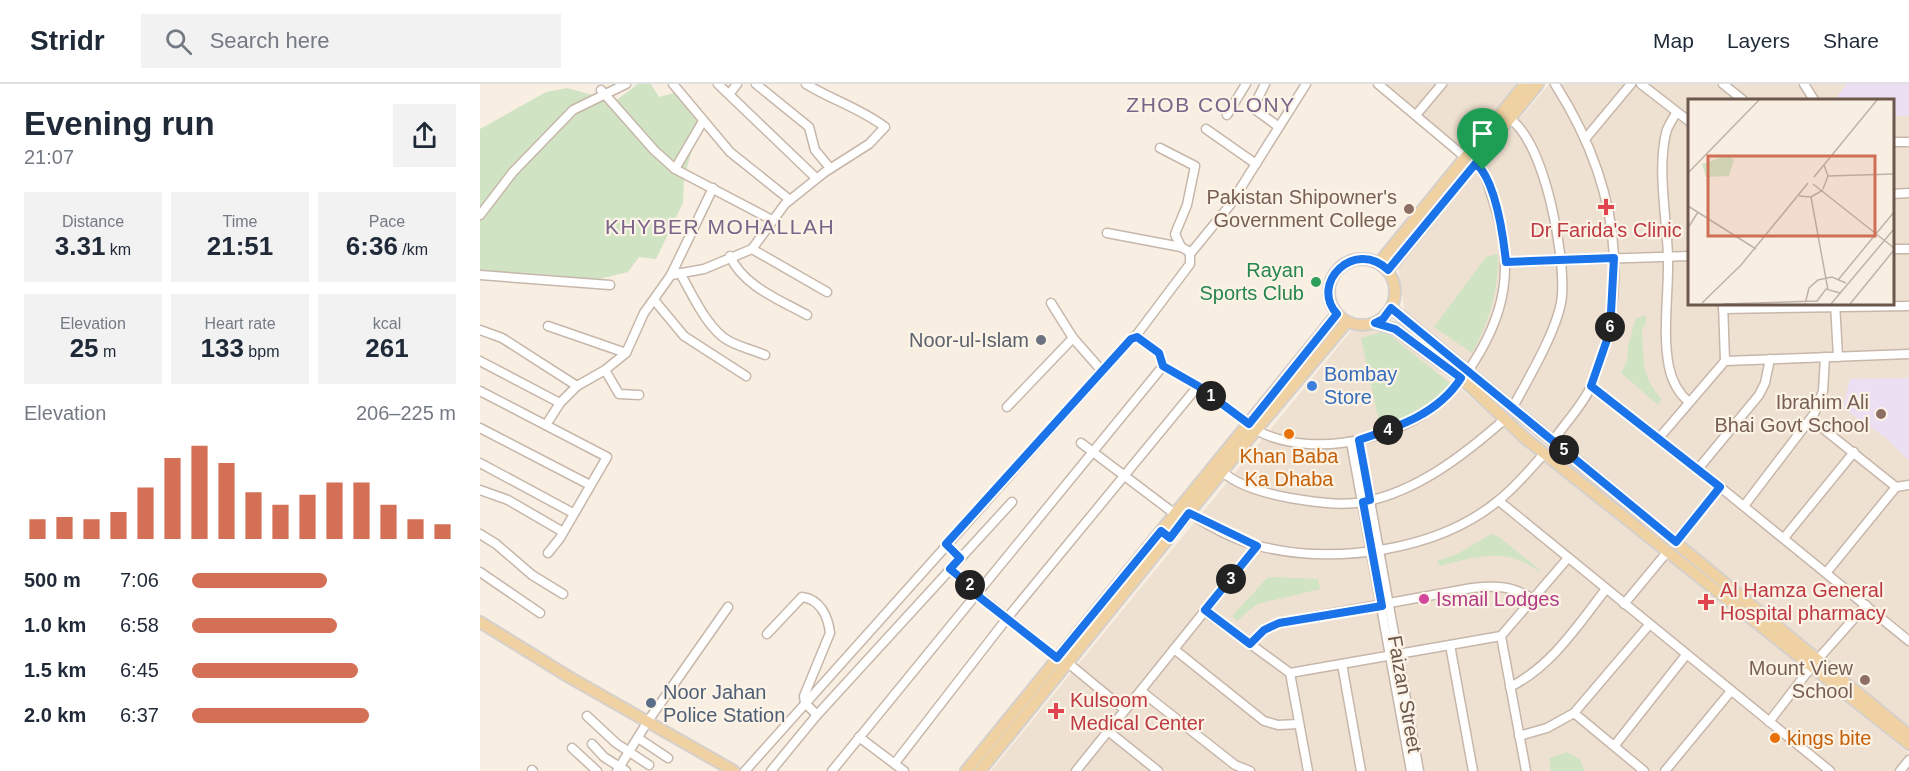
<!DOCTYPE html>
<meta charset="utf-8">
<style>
:root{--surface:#fff;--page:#f2f2f3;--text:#1f2937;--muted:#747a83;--line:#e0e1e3;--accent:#d37056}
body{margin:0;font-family:Arial,sans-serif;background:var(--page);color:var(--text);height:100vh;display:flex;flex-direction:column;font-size:22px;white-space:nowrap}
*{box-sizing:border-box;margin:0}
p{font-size:20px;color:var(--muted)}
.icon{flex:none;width:33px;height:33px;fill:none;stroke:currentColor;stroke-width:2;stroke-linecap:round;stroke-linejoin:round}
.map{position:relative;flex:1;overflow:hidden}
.side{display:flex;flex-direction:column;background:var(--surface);width:480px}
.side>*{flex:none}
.pin{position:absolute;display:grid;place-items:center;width:51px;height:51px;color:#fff;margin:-62px -26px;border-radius:50% 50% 50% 0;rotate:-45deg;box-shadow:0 0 6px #0007}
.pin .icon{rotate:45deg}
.km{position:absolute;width:30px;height:30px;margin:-15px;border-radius:50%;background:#222;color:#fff;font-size:16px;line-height:30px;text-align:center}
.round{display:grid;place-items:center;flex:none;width:63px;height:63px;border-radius:0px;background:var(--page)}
.overview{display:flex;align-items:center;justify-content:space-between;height:102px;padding:0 24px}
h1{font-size:33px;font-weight:800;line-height:45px}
.metrics{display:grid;grid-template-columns:repeat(3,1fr);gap:9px;height:102px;padding:6px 24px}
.metrics div{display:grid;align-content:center;border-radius:0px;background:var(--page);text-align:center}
.metrics b{font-size:26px;font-weight:800}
.metrics small{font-size:16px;font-weight:400}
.metrics p{font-size:16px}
.chart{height:168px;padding:12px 24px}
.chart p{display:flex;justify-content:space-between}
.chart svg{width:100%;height:108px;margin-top:6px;stroke:var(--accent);stroke-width:6}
ul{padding:0 24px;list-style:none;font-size:20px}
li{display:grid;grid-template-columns:96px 72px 1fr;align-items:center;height:45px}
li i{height:15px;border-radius:8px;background:var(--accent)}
header{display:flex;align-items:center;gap:36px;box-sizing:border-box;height:84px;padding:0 30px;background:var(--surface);border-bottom:2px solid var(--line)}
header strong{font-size:28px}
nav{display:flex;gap:33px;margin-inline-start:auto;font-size:21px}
.search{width:420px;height:54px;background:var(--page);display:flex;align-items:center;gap:15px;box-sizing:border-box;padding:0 21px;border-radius:0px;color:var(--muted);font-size:22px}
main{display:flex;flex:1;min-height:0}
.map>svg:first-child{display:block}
.residential{fill:#efe1d1;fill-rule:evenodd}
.education{fill:#ecdff4}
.green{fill:#d0e3c3}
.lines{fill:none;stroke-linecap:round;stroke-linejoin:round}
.minor-casing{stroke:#c7b7ab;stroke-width:11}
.major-casing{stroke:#d6d0cd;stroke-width:14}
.minor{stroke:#fff;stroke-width:8}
.major{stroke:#efd1a2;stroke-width:10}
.route-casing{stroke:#fff;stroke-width:12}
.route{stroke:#1a73e8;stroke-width:8}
.health-dot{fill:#e0444e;stroke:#fcf3e7;stroke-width:2}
.education-dot{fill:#8d6e63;stroke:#fcf3e7;stroke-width:2}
.leisure-dot{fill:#2e9e5b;stroke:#fcf3e7;stroke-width:2}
.worship-dot{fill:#6b7280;stroke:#fcf3e7;stroke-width:2}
.shop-dot{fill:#3f7fe0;stroke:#fcf3e7;stroke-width:2}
.food-dot{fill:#e8710a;stroke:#fcf3e7;stroke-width:2}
.hotel-dot{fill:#d1479c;stroke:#fcf3e7;stroke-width:2}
.service-dot{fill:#5c6f8a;stroke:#fcf3e7;stroke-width:2}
.labels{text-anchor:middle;stroke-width:4.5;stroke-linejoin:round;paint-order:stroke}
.education-label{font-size:20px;fill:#785e54;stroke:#fcf3e7;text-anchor:end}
.health-label{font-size:20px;fill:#be3a42;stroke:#fcf3e7;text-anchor:start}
.leisure-label{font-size:20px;fill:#27864d;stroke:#fcf3e7;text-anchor:end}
.worship-label{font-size:20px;fill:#5b616d;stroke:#fcf3e7;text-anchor:end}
.shop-label{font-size:20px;fill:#366cbe;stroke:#fcf3e7;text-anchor:start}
.food-label{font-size:20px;fill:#c56008;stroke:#fcf3e7}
.hotel-label{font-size:20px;fill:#b23c85;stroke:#fcf3e7;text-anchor:start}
.service-label{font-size:20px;fill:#4e5e75;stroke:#fcf3e7;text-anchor:start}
.street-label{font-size:20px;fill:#6c574c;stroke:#fcf3e7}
.neighbourhood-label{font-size:21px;letter-spacing:1.5px;fill:#7b6489;stroke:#fcf3e7}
.inset-road{fill:none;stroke:#c0b2a6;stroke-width:1.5}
.view{fill:#ce6f56;fill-opacity:0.15;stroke:#ce6f56;stroke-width:3}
.inset-edge{fill:none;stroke:#6c574c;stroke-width:3}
</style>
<header>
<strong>Stridr</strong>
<div class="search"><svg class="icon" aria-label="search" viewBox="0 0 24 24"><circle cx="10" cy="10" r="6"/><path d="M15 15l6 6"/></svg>Search here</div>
<nav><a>Map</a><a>Layers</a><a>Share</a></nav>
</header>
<main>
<section class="side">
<div class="overview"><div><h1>Evening run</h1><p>21:07</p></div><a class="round"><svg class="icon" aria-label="share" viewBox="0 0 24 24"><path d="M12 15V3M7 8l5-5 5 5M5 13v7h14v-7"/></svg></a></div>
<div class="metrics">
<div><p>Distance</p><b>3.31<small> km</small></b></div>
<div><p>Time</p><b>21:51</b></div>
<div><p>Pace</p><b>6:36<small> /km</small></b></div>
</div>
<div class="metrics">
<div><p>Elevation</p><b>25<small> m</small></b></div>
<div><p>Heart rate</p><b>133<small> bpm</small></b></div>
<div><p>kcal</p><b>261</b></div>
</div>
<div class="chart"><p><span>Elevation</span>206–225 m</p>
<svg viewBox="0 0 160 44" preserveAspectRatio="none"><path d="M5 44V36M15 44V35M25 44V36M35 44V33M45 44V23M55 44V11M65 44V6M75 44V13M85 44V25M95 44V30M105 44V26M115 44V21M125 44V21M135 44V30M145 44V36M155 44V38"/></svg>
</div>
<ul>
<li><b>500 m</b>7:06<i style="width:51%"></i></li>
<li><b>1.0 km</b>6:58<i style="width:55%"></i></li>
<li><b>1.5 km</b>6:45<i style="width:63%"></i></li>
<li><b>2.0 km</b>6:37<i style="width:67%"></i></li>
</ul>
</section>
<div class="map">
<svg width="1429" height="687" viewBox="0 0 1429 687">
<rect width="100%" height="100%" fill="#f8efe2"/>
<g class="residential">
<polygon points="894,0 1042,0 983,74"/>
<path d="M1069 0H1429V645L925 230 918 181ZM1210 16H1412V219H1210Z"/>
<polygon points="901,244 911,247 1045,359 1429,670 1429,687 511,687 870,248"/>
</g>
<g class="education">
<polygon points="1367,0 1429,0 1429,32 1413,32 1412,16 1359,16 1357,12"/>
<polygon points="1429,294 1429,377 1405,353 1363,324 1370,295"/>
</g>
<g class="green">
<polygon points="158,0 171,0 179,13 198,8 220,38 204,94 203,119 176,175 159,173 148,188 115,196 0,189 0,45 66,8 87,4 135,17"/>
<path d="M1018 170C1019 207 1009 237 992 269L954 243 1006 173Z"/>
<path d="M1166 231V239L1162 244C1164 278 1160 289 1182 316L1178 321 1141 289 1147 277 1148 262 1156 234Z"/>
<polygon points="905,247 972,301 942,327 901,347 881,254"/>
<path d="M1011 450 1019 453 1060 486 1059 488C1027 462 996 473 960 482L957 477 979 469Z"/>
<polygon points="788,493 838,495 840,505 777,520 757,537 752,532"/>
<polygon points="1087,668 1100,675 1104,687 1071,687 1069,674"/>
</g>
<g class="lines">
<g class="minor-casing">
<g id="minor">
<polyline points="193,0 250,68 310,116"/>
<polyline points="238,0 336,94"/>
<polyline points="276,0 329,43 335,66 350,84"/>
<polyline points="785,0 773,24 799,43"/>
<polyline points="898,0 985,73"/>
<polyline points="1161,0 1210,38"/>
<polyline points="1243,0 1263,16"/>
<polyline points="1324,0 1334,16"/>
<polyline points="121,6 174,66 195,85 292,136"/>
<polyline points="250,9 257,0"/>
<path d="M1196 29C1193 35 1187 43 1186 49 1177 86 1187 136 1188 173 1189 209 1182 248 1189 283 1192 297 1198 309 1209 318"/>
<polyline points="747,31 766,0"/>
<polyline points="936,31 962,0"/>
<path d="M1030 35C1065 59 1085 170 1082 211 1080 242 1048 295 1033 323"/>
<polyline points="726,45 776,80"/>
<polyline points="1106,54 1151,0"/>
<polyline points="1412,58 1429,58"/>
<polyline points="680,64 715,82 707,121 695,150 701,163"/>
<polyline points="195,85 223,37"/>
<polyline points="1412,110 1429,109"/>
<polyline points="0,131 33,88 93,26 146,0"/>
<polyline points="627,149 701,163 710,168 710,180 655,253"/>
<polyline points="272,165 347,208"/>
<polyline points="1412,165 1429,165"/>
<polyline points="710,170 750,121 826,0"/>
<path d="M250 172C263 202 300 216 327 231"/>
<polyline points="1026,178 1210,172"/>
<path d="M200 189C212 210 228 246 249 257 260 263 273 266 285 271"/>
<polyline points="0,191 130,201"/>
<path d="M191 191 224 185 272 165 305 120 345 88 389 60 405 43C380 24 352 16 326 0"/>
<polyline points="175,217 204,252 266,292"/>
<polyline points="571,219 593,254 622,287"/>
<polyline points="1355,219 1358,273"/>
<polyline points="1243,225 1429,222"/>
<polyline points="68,242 146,269"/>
<polyline points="0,246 22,254 97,302"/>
<polyline points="0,277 80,319"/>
<polyline points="1245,277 1429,270"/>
<polyline points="125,286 139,310 159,311"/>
<path d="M988 287C1027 230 1035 182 1013 116 1009 103 1006 89 996 79"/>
<polyline points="1111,302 1218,385 1429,557"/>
<polyline points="0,307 127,373 80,454 68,469"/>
<polyline points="527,323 593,254"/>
<polyline points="1331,335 1416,403"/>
<polyline points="66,341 80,319 97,302 125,286 146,269 164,229 191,191 233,104"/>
<polyline points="0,344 110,401"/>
<path d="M776 346C836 379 944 352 981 294"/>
<polyline points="1179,354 1245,277 1243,219"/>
<polyline points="879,356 939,687"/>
<path d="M1073 357C1085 339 1104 320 1112 300 1153 195 1135 94 1075 0"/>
<polyline points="871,358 931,687"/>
<polyline points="601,359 695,430"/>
<polyline points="0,379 93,429"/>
<polyline points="1218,385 1279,311 1285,299 1290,275"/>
<path d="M743 388C759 403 789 410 810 414 834 418 860 422 884 418 938 407 984 371 1025 335"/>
<polyline points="0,406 28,416 83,448"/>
<polyline points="1019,417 1350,687"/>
<polyline points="1264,422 1334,330 1343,307 1345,273"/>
<path d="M709 429C729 442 756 457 779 462 855 481 958 467 1019 416 1036 403 1050 385 1064 370"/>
<polyline points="0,450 16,460 52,491 83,510"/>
<polyline points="1304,454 1374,368"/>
<polyline points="1195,458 1240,403"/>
<polyline points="466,460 480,474"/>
<polyline points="470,485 499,509"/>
<polyline points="0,488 60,529"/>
<polyline points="1346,489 1416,403 1429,401"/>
<polyline points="498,511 577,574"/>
<polyline points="1144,520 1188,467"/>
<polyline points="725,527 810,589 1021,552 1088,474"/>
<path d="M287 550 322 513C340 515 348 532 350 549L324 612 325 619 337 631"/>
<polyline points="1021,552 1046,687"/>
<path d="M770 560 784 546 799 539 992 504C1017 501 1032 502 1053 515"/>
<polyline points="970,561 993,687"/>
<polyline points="694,565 784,637 798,641 819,640"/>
<polyline points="1338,575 1386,521"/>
<polyline points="588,579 645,626"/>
<polyline points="862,580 881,687"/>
<polyline points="810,589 828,687"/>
<path d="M1030 603C1072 582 1098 541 1126 505"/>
<polyline points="661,607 755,681 770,687"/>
<polyline points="1094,629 1164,687"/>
<polyline points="107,632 136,659 169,681"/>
<polyline points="1289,638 1332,582"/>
<polyline points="628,647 678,687"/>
<polyline points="1039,652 1067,644 1094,629 1169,541"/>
<polyline points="379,653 424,687"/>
<polyline points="158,654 188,674"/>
<polyline points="112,660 124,673 146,687"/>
<polyline points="1135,661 1206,571"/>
<polyline points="92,664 117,687"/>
<polyline points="415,679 528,533 718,302"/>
<polyline points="52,686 53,687"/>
<polyline points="137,687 168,637 248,523"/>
<polyline points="265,687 653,253 658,253 679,269 683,282 718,302 769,340"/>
<polyline points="291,687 337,631 532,418"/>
<polyline points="352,687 683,282"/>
<polyline points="596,687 777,462"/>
<polyline points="1185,687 1251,607"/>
<polyline points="1420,687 1429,676"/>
</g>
</g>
<g class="major-casing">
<g id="major">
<circle cx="882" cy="208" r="33"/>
<polyline points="899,179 1045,0"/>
<polyline points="908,186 1058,0"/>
<polyline points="911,224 1429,651"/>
<polyline points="895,239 915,245 981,294 1046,355 1429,660"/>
<polyline points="0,538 89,593 254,687"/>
<polyline points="486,687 857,230"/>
<polyline points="500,687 776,346 867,238"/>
</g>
</g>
<use href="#minor" class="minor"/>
<use href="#major" class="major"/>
</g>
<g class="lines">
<g class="route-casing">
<path id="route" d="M996 79C1016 98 1023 150 1026 178L1134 174 1130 247 1111 302 1240 403 1196 458 911 224 903 235 895 239 915 245 981 294C958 330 918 343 879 356L890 416 883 418 902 522 799 539 784 546 770 560 725 526 777 462 709 429 690 454 681 447 577 574 498 512 499 509 470 485 480 474 466 460 651 255 657 253 679 269 683 282 718 302 769 340 857 230C829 199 875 154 908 186Z"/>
</g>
<use href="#route" class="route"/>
</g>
<g class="health-dot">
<path d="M1123 114h6v6h6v6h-6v6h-6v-6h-6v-6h6z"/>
<path d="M1223 509h6v6h6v6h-6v6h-6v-6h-6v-6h6z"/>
<path d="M573 618h6v6h6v6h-6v6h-6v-6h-6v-6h6z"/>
</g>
<g class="education-dot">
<circle cx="929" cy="125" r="6"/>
<circle cx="1401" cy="330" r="6"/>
<circle cx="1385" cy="596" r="6"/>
</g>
<circle class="leisure-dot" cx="836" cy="198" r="6"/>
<circle class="worship-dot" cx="561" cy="256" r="6"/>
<circle class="shop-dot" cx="832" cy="302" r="6"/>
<g class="food-dot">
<circle cx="809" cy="350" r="6"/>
<circle cx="1295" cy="654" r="6"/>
</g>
<circle class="hotel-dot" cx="944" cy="515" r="6"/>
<circle class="service-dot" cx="171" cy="619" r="6"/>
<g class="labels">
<g class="education-label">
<text x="917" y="120">Pakistan Shipowner's<tspan x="917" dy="23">Government College</tspan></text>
<text x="1389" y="325">Ibrahim Ali<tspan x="1389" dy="23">Bhai Govt School</tspan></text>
<text x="1373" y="591">Mount View<tspan x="1373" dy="23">School</tspan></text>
</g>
<g class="health-label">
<text x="1126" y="153" text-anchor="middle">Dr Farida's Clinic</text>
<text x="1240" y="513">Al Hamza General<tspan x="1240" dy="23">Hospital pharmacy</tspan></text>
<text x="590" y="623">Kulsoom<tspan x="590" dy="23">Medical Center</tspan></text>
</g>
<g class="leisure-label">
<text x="824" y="193">Rayan<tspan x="824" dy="23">Sports Club</tspan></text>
</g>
<g class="worship-label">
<text x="549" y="263">Noor-ul-Islam</text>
</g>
<g class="shop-label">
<text x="844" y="297">Bombay<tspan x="844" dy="23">Store</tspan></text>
</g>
<g class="food-label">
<text x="809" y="379">Khan Baba<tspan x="809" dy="23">Ka Dhaba</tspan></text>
<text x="1307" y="661" text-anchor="start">kings bite</text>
</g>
<g class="hotel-label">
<text x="956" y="522">Ismail Lodges</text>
</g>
<g class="service-label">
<text x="183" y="615">Noor Jahan<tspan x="183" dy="23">Police Station</tspan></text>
</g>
<g class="street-label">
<text transform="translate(925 610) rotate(80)" y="7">Faizan Street</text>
</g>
<g class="neighbourhood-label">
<text x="731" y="28">ZHOB COLONY</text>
<text x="240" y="150">KHYBER MOHALLAH</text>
</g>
</g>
<g transform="translate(1208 15)">
<rect width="206" height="206" fill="#f8efe2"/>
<path d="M40 56 46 61 41 77 18 78 14 65Z" fill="#d0e3c3"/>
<path class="inset-road" d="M0 74 71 1M140 77 206 75M126 78 189 1M125 85 206 149M135 90 140 77 136 66M111 97 123 98 135 91M123 98 140 191M0 107 68 150M0 129 10 113M150 181 206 113M129 202 138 190 152 194M14 204 53 166 120 84M35 205 130 202M117 205 121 189 130 181 144 178 158 184M143 205 206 130M162 205 206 151"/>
<path class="view" d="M20 57H187V137H20Z"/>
<rect width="206" height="206" class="inset-edge"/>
</g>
</svg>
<div class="pin" style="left:1003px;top:86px;background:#1e9e55"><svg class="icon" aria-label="arrive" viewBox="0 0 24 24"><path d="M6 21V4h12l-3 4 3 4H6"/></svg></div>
<b class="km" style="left:731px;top:312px">1</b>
<b class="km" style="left:490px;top:501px">2</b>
<b class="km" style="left:751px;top:495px">3</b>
<b class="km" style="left:908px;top:346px">4</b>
<b class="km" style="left:1084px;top:366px">5</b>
<b class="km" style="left:1130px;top:243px">6</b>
</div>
</main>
